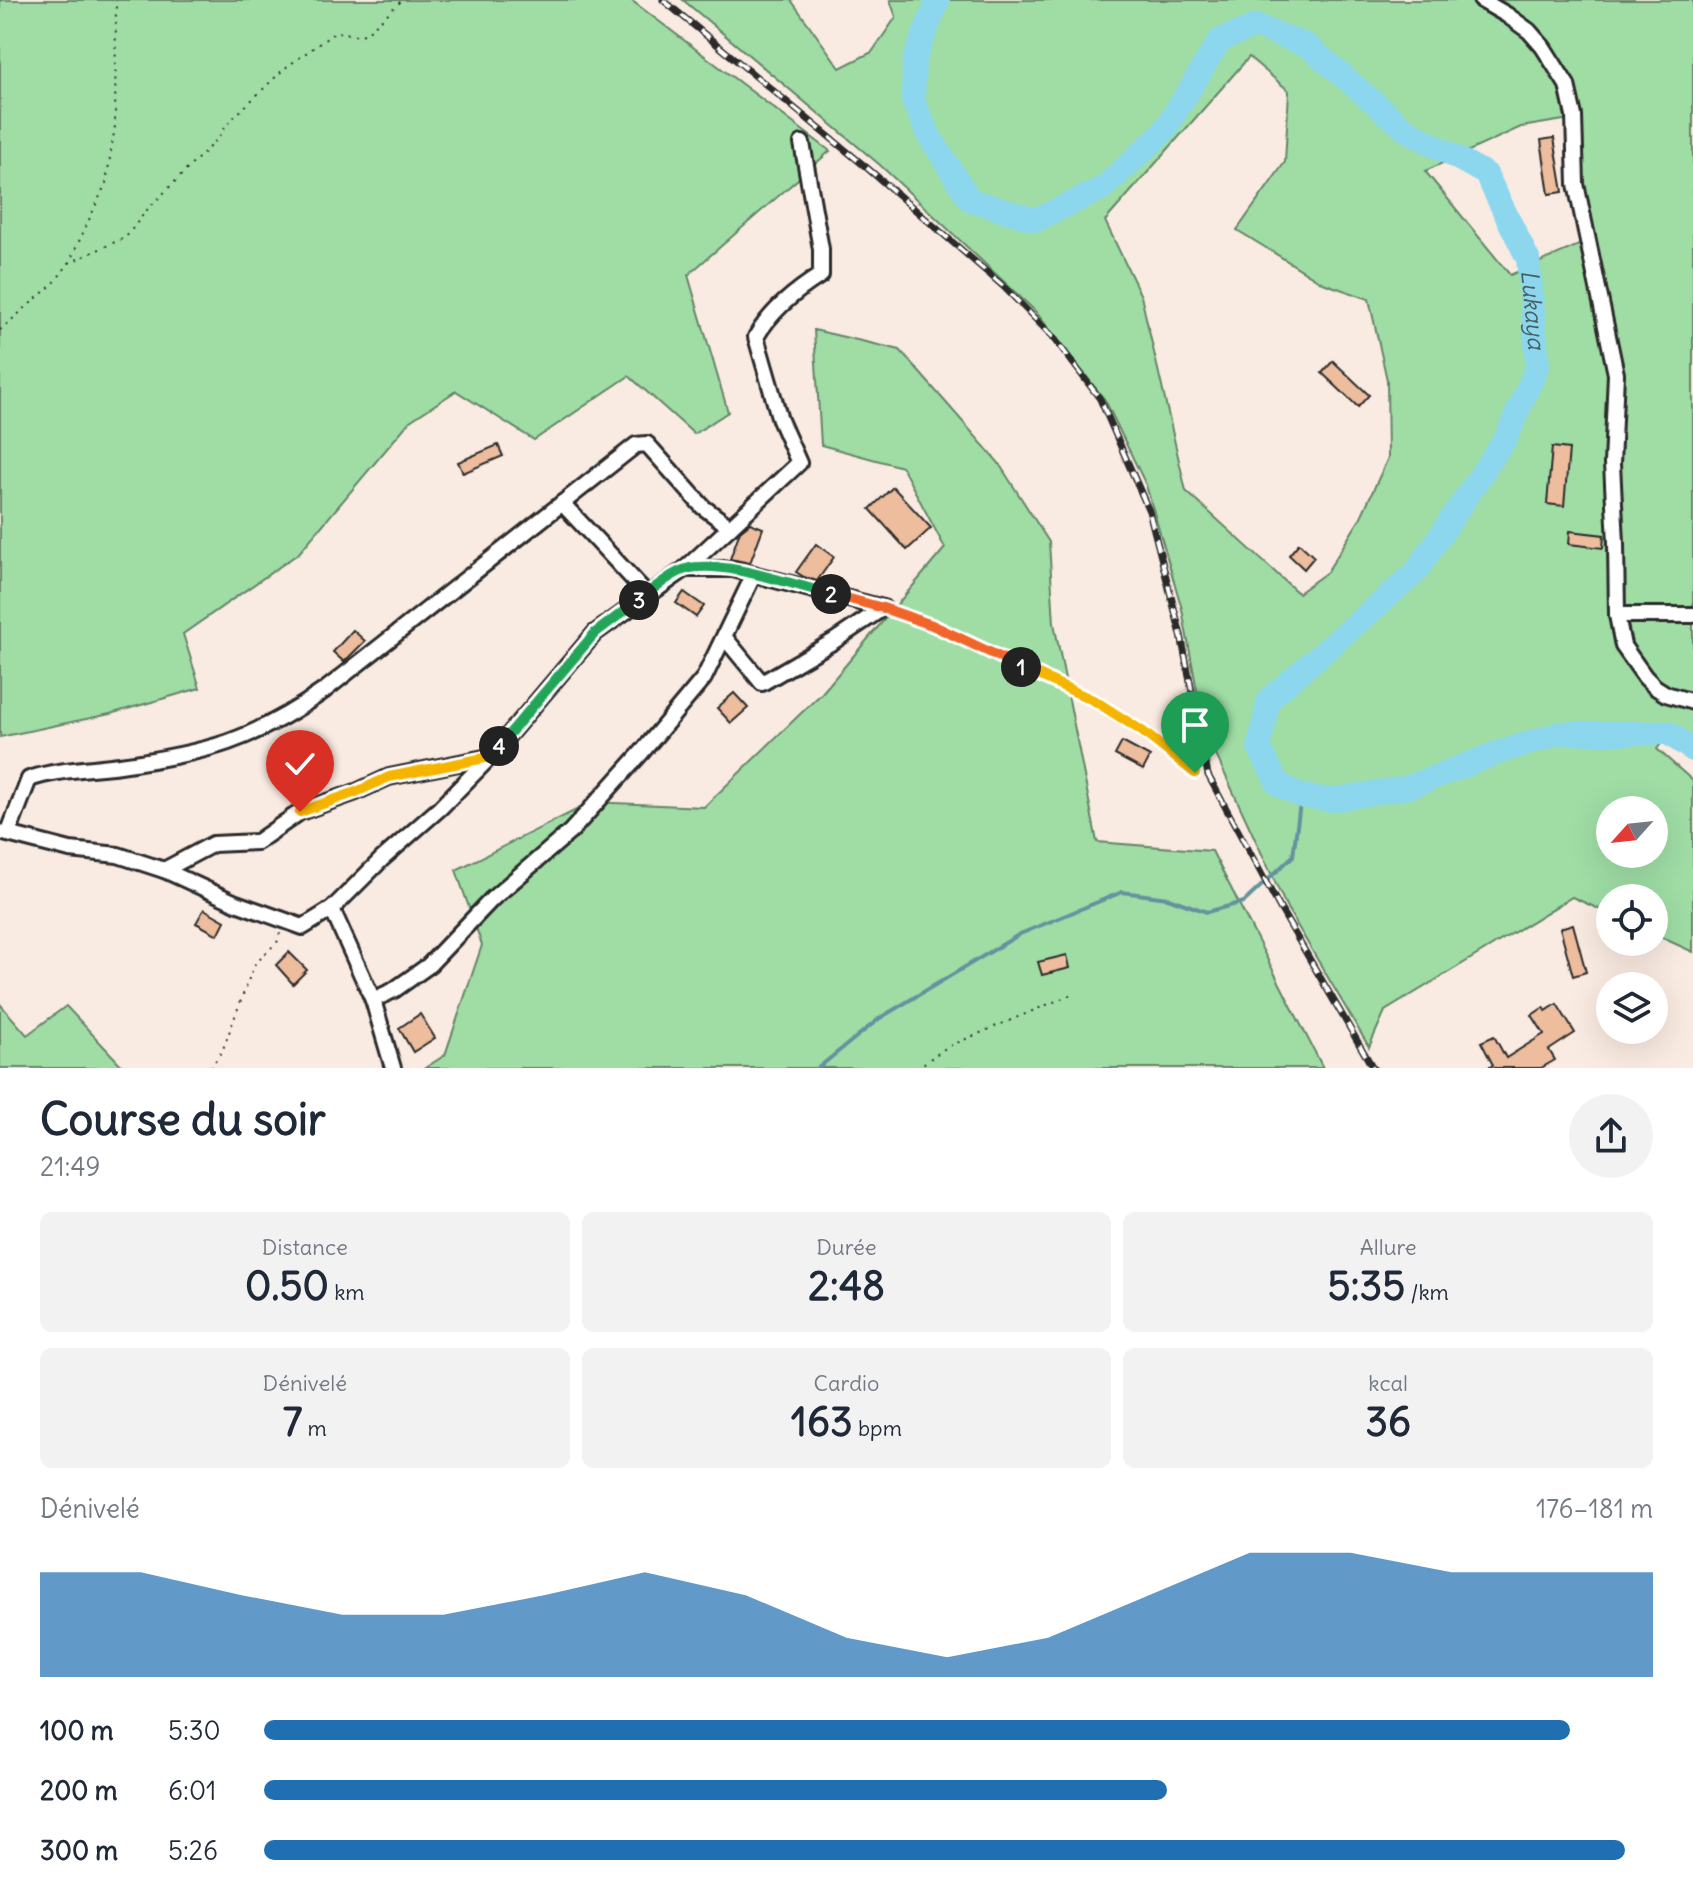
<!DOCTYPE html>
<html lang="fr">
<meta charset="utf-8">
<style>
:root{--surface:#fff;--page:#f2f2f3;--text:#1f2937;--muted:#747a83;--accent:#1f6fb2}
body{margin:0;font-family:Delius,sans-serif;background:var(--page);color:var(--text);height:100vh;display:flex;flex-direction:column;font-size:30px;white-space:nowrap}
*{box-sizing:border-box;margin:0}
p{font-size:26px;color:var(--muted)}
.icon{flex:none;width:44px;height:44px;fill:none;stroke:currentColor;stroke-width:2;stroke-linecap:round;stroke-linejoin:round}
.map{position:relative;height:1068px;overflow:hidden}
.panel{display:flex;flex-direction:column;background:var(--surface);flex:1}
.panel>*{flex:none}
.needle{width:52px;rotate:243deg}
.tools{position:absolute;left:1596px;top:796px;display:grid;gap:16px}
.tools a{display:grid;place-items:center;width:72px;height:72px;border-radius:50%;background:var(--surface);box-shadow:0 8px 32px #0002;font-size:40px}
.pin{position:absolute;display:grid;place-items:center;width:68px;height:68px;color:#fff;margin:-82px -34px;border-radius:50% 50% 50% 0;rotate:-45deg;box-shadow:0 0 8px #0007}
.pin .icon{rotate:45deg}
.km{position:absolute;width:40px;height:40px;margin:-20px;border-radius:50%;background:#222;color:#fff;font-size:22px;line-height:40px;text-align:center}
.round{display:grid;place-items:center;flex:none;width:84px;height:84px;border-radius:42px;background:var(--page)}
.summary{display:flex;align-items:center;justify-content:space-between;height:136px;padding:0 40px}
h1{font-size:44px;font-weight:800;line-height:60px}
.stats{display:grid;grid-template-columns:repeat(3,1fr);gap:12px;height:136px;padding:8px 40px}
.stats div{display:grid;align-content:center;border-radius:12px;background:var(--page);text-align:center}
.stats b{font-size:40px;font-weight:800}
.stats small{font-size:22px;font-weight:400}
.stats p{font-size:22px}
.chart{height:224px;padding:16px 40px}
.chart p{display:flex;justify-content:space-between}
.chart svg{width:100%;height:144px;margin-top:8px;fill:var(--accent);opacity:.7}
ul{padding:0 40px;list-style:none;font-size:26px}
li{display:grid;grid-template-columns:128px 96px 1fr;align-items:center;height:60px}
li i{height:20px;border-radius:10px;background:var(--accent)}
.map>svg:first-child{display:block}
.green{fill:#9fdda5;stroke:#658468;stroke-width:2;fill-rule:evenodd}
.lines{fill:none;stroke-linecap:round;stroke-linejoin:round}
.stream{stroke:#65929f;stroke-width:4}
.river{stroke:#8cd7ed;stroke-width:24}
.building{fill:#edbd9d;stroke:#2b2b2b;stroke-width:2}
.minor-casing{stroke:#2b2b2b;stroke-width:20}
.path{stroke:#2b2b2b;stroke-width:2;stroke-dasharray:2 6;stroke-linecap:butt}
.minor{stroke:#fff;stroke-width:14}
.rail-casing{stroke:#2b2b2b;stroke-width:7}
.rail{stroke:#fff;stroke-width:4;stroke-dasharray:12;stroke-linecap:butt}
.split-1-casing{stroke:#fff;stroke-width:16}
.split-2-casing{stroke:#fff;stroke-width:16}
.split-3-casing{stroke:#fff;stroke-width:16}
.split-4-casing{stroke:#fff;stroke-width:16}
.split-5-casing{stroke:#fff;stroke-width:16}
.split-1{stroke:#f5b400;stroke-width:10}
.split-2{stroke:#f0652b;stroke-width:10}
.split-3{stroke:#22a559;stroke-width:10}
.split-4{stroke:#22a559;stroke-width:10}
.split-5{stroke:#f5b400;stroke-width:10}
.labels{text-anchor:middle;stroke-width:8;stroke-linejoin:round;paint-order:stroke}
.water-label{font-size:24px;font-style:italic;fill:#485f65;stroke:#fff}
</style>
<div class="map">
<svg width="1693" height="1068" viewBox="0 0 1693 1068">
<rect width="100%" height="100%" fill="#faebe2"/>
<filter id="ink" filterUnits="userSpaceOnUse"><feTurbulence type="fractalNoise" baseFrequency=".0125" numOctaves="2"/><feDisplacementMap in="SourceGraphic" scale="16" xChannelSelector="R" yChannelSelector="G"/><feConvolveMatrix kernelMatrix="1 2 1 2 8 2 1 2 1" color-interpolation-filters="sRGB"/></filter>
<g filter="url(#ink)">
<g class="green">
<polygon points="0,0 631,0 830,151 688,275 728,412 694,434 629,376 534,440 456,391 410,421 299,553 183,634 200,688 110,714 0,737"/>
<path d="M683 0H791L840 68 872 52 896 17 890 0H1693V606H1650L1624 612 1633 647 1627 621 1693 619V741L1673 728 1657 749 1693 781V952L1654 934V898H1610V914L1572 897 1385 1011 1369 1047 1287 908 1204 729 1182 609 1146 485 1105 400 1035 311 880 165ZM1249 57 1289 91 1285 162 1237 230 1323 283 1369 299 1387 380 1388 458 1360 519 1327 572 1298 593 1186 491 1141 296 1105 221ZM1570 119 1595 238 1510 275 1425 171 1521 127ZM1610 810H1654V854H1610Z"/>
<polygon points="814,330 900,350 998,462 1049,542 1054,623 1097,842 1212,851 1323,1068 425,1068 445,1055 482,945 456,870 592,802 704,807 822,693 945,548 902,467 821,445"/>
<polygon points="0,1004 27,1035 66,1006 124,1068 0,1068"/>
</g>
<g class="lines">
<polyline class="stream" points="818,1068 880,1018 1020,934 1122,892 1168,898 1207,912 1244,902 1293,856 1301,796"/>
<path class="river" id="s1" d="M938 0 914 60 913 101 930 137 970 200 1036 220 1103 188 1164 131 1220 40 1256 26 1308 46 1405 129 1486 174 1528 259 1538 365 1507 436 1415 573 1269 699 1259 747 1278 784 1301 796 1332 800 1409 787 1494 754 1561 733H1668L1693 750"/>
</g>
<g class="building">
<polygon points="1554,138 1563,192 1549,194 1541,140"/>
<polygon points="1333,361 1369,395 1358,407 1322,373"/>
<polygon points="498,445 503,456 463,473 458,462"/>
<polygon points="1552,447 1569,449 1564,506 1547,504"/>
<polygon points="893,487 931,528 907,550 870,509"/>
<polygon points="750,523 763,528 750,563 730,559 740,531"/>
<polygon points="1570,531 1604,535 1603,548 1569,544"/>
<polygon points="1299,543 1314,557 1304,569 1289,555"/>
<polygon points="816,544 834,557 817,581 804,577 796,572"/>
<polygon points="684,592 704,606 696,617 676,603"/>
<polygon points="353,630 365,641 344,662 333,652"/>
<polygon points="734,693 748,708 731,723 717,708"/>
<polygon points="1122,742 1150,757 1143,770 1115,755"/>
<polygon points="204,909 225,921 218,935 196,923"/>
<polygon points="1573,924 1586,972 1573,976 1560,928"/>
<polygon points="289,952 307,970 293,984 276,965"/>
<polygon points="1067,955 1070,968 1042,975 1038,962"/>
<polygon points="1557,1004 1575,1033 1549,1050 1555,1060 1541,1068 1488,1068 1493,1065 1481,1042 1494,1036 1506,1058 1544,1034 1532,1015 1544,1007 1546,1011"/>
<polygon points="420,1014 435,1038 413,1052 399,1028"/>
</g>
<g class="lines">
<g class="minor-casing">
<g id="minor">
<polyline points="1481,0 1507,15 1529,31 1543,47 1567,85 1574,116 1576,184 1616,374 1612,464 1616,543 1617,615 1623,646 1645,677 1655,687 1666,694 1693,702"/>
<polyline points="562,503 647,594"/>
<path d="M685 569 799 463 780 420 756 337C770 312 797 290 821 275V249L802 143"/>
<polyline points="1617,615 1693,615"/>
<polyline points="725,638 762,683 834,641 883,608"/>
<polyline points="0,832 70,850 118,855 164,870 236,903 303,927 332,909 382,859 440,808 490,757 595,633 685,569 733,569 883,608"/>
<path d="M8 834 29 779C58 769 91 769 120 765 207 753 253 741 325 690L636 445 647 444 703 507 730 527"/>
<polyline points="164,870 213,844 257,842 300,812 356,792 389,777 489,757"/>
<polyline points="332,909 373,1000 393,1068"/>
<polyline points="373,1000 394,990 428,966 492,899 571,831 642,752 704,678 754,574"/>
</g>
</g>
<g class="path">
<path d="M69 263 126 237 146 211 217 139 230 121 285 68 334 33C345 30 351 37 361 35 370 33 393 7 403 0"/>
<polyline points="0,330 54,283 69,263 106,183 115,126 116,0"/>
<polyline points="895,612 932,625 1095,701 1142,731 1195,773"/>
<polyline points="211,1068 223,1049 254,965 278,941 280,933"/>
<polyline points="917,1068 947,1047 1075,993"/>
</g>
<use href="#minor" class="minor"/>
<g class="rail-casing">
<polyline id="rail" points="663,0 866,167 1003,286 1054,338 1100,399 1149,511 1181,635 1208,775 1281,910 1373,1068"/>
</g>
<use href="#rail" class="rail"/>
</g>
</g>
<g class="lines" filter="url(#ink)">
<g class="split-1-casing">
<polyline id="split-1" points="1021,667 1095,701 1142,731 1195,773"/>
</g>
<g class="split-2-casing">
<polyline id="split-2" points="831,594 883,608 932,625 1021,667"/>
</g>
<g class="split-3-casing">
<path id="split-3" d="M639 600C652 590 670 574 686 569 722 559 793 585 831 594"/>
</g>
<g class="split-4-casing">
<polyline id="split-4" points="499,746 595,633 639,600"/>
</g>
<g class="split-5-casing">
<polyline id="split-5" points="300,812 356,792 389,777 490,757 499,746"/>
</g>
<use href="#split-1" class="split-1"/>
<use href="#split-2" class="split-2"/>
<use href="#split-3" class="split-3"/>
<use href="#split-4" class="split-4"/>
<use href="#split-5" class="split-5"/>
</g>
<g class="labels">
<g class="water-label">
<text dy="8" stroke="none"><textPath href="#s1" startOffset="1014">Lukaya</textPath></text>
</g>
</g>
</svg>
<div class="tools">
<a><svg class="needle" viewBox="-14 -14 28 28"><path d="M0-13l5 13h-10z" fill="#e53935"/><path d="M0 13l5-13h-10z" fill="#747a83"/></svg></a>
<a><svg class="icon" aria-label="locate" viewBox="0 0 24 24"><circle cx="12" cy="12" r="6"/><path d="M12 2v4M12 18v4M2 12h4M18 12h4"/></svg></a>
<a><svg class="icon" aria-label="layers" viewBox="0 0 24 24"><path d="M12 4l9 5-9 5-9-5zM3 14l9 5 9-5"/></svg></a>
</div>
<div class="pin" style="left:1195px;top:773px;background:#1e9e55"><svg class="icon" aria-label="arrive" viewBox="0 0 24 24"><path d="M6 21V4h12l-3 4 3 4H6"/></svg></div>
<div class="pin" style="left:300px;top:812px;background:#d93025"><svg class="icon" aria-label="check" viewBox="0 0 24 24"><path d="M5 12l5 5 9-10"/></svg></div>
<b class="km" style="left:1021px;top:667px">1</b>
<b class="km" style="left:831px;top:594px">2</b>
<b class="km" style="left:639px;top:600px">3</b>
<b class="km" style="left:499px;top:746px">4</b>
</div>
<section class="panel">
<div class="summary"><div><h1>Course du soir</h1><p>21:49</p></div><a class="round"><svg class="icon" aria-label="share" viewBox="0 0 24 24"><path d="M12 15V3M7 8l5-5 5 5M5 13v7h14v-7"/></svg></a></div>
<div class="stats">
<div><p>Distance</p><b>0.50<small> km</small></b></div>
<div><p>Durée</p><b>2:48</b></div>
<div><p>Allure</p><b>5:35<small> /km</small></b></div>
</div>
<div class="stats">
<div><p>Dénivelé</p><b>7<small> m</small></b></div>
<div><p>Cardio</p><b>163<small> bpm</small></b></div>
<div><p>kcal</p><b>36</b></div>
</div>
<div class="chart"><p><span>Dénivelé</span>176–181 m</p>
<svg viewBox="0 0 160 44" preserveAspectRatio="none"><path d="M0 44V12L10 12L20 19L30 25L40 25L50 19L60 12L70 19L80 32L90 38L100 32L110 19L120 6L130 6L140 12L150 12L160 12V44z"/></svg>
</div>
<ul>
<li><b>100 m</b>5:30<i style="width:94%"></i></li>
<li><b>200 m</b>6:01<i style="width:65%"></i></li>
<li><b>300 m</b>5:26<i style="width:98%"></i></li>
</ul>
</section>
